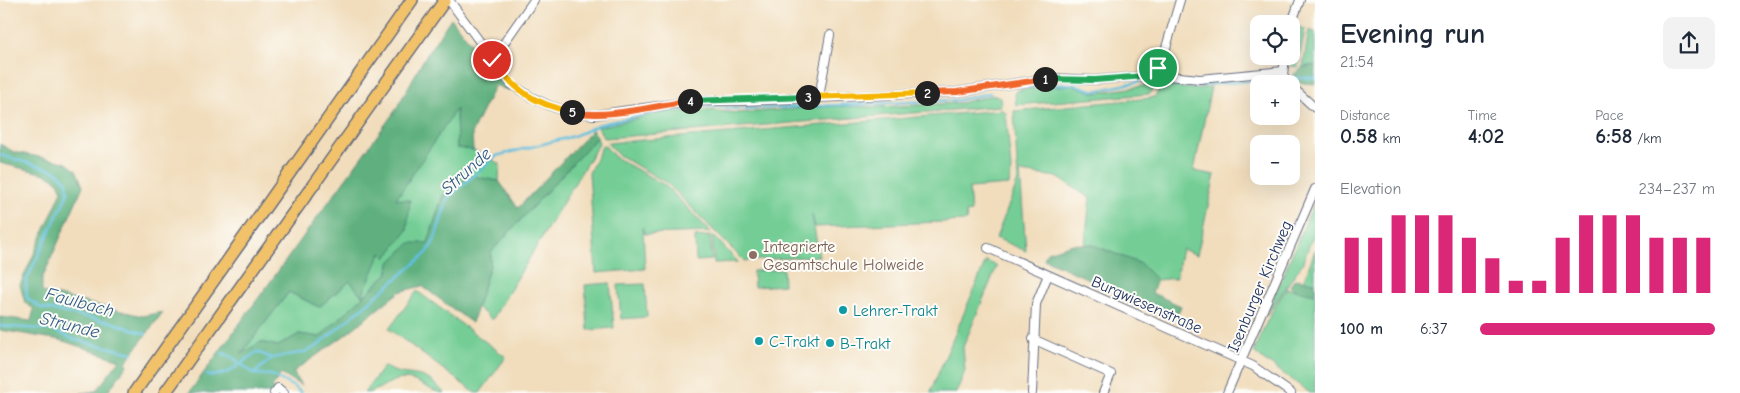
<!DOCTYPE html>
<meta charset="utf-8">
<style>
:root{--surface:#fff;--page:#f2f2f3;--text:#1f2937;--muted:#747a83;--accent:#db2777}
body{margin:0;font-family:"Comic Neue",sans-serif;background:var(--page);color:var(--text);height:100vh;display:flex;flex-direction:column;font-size:19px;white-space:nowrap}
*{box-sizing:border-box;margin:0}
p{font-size:16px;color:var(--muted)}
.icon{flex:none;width:28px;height:28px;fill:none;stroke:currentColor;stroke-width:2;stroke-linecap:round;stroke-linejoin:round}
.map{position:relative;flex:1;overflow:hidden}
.panel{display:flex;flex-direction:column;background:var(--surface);width:425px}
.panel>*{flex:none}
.tools{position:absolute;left:1250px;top:15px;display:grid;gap:10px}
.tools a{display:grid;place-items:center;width:50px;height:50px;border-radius:10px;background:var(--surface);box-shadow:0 5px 20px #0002;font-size:25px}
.pin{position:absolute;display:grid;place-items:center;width:42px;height:42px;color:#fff;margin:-21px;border:2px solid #fff;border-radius:50%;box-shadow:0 1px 5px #0007}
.km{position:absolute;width:25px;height:25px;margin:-12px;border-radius:50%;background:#222;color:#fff;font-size:14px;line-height:25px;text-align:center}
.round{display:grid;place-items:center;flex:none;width:52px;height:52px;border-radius:10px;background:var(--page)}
.headline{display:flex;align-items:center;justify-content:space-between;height:85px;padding:0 25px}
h1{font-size:28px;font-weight:700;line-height:38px}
.metrics{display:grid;grid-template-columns:repeat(3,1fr);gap:8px;height:85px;padding:5px 25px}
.metrics div{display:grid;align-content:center}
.metrics b{font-size:21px;font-weight:700}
.metrics small{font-size:14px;font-weight:400}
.metrics p{font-size:14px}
.chart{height:140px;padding:10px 25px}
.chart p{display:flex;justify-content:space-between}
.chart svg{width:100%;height:90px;margin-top:5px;stroke:var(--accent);stroke-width:6}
ul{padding:0 25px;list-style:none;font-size:16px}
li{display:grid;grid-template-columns:80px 60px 1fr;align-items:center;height:38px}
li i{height:12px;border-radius:6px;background:var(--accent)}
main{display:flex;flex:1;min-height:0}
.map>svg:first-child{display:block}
.green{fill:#73cd94;stroke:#477e79}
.forest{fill:#5eb07e;stroke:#3c706e}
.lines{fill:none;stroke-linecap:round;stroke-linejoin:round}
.stream{stroke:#61c0df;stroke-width:2.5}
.minor-casing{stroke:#666c7f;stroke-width:10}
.highway-casing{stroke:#666c7f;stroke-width:14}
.minor{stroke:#fff;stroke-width:8}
.highway{stroke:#f2c26a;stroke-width:11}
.split-1-casing{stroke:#fff;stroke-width:10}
.split-2-casing{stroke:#fff;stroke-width:10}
.split-3-casing{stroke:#fff;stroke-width:10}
.split-4-casing{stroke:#fff;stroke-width:10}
.split-5-casing{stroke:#fff;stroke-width:10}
.split-6-casing{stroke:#fff;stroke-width:10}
.split-1{stroke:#22a559;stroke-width:6}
.split-2{stroke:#f0652b;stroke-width:6}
.split-3{stroke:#f5b400;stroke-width:6}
.split-4{stroke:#22a559;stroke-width:6}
.split-5{stroke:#f0652b;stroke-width:6}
.split-6{stroke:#f5b400;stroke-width:6}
.education-dot{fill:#8d6e63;stroke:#fdfcf7;stroke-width:2}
.culture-dot{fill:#0f9aa8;stroke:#fdfcf7;stroke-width:2}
.labels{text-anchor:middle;stroke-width:4;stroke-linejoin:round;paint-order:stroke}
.education-label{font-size:16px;fill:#785e54;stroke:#fdfcf7;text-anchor:start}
.street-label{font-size:16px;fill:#1b2f5e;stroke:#fdfcf7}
.culture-label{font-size:16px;fill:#0d838f;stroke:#fdfcf7;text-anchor:start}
.water-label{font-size:18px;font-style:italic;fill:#305a85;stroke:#fdfcf7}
</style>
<main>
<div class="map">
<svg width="1315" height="393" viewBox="0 0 1315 393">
<rect width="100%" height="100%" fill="#fdfcf7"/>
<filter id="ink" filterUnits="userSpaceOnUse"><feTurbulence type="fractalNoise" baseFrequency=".02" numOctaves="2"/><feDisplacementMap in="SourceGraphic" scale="10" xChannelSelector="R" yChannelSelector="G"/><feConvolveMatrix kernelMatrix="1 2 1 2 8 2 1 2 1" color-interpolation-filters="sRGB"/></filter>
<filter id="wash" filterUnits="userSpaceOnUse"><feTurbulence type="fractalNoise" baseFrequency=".0096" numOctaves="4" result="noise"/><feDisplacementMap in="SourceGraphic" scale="20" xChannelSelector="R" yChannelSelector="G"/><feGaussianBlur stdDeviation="1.12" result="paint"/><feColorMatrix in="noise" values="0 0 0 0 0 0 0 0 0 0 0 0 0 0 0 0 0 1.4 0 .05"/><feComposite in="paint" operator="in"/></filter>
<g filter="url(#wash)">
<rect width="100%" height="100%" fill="#f1ddbc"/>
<g class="green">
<polygon points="1297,26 1305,29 1298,67 1290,66"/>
<polygon points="1309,30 1315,32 1315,65 1303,67"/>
<polygon points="1157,84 1150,94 1016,105 1015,93 1018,90 1072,85 1095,93"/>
<polygon points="1160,85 1193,89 1211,87 1194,171 1215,175 1197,255 1182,249 1176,278 1157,280 1142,276 1141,264 1093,245 1085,244 1090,198 1057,177 1020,172 1026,251 996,238 1018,181 1014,111 1151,98 1156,96"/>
<polygon points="993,95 1000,98 1001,106 606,138 603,137 598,127 666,112 709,110 738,113 836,106 878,107 961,103"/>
<polygon points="456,108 457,148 473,150 500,164 499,181 461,175 442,197 428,243 391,261 387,274 320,337 299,334 278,346 261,342 240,355 289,292 319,307 350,281 362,295 381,252 385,257 396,199"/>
<polygon points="1002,110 1006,113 1011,169 1009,185 969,188 971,212 966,213 967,221 815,227 812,215 819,256 744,261 668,184 617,154 607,143"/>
<polygon points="597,137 599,143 492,320 477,307 490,265 491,252"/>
<polygon points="602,146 605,146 615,157 666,186 711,232 645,234 643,227 645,269 596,273 589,173"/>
<polygon points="1315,200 1315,231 1302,264 1266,316"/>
<polygon points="712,234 738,262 714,263"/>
<polygon points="710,236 712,260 696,261 695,237"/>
<path d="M1315 250V393H1310L1269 363H1267L1254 352C1262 330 1273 307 1287 288L1295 290 1303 283Z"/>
<polygon points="986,261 997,266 963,347 965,371 956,393 930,393"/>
<polygon points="783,269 784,285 754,287 753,271"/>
<polygon points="610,283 614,328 588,330 585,285"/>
<polygon points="645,284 647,317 621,319 618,285"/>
<polygon points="417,291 506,357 480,393 475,393 389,329"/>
<path d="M384 366C405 381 421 365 444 393 430 393 420 379 404 379 388 379 378 393 364 393Z"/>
</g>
<g class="forest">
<polygon points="451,18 509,91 495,85 472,132 473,150 457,148 456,109 396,199 410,200 407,230 386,258 381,253 362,296 350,281 319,307 289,292 241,354 261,342 278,346 299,334 320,337 387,274 391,261 410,243 428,243 442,197 461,174 499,181 518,208 592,130 597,137 491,252 490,265 472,323 422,286 399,292 344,336 293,372 302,386 281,374 272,387 277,393 189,393 395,111 425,57"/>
<polygon points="1315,65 1315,84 1295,82 1292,76 1303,67"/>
<polygon points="0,144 14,152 65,162 76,170 83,186 42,279 42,292 142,316 163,312 126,362 128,364 107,393 81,393 96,391 120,360 60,340 0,330 0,317 31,321 34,309 25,303 20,285 62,191 57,180 45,174 0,163"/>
<polygon points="1073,244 1093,245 1141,264 1157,280 1152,293 1181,306 1176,318 1044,259 1047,252"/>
<polygon points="1295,279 1315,282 1315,294 1295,290 1290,286"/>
</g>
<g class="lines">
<g class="stream">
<polyline points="1287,78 1315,78"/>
<polyline points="1020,87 1073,84 1095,91 1142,81 1194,86 1281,78"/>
<polyline points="0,155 56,171 67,182 68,193 26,281 27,298 41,308 111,322 146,334"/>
<polyline points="0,326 52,330 76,340 133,353"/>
<polyline points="222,353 232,357 254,374 272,375 296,388 301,393"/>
<polyline points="255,373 272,358"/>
<path d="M207 375C229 379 240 362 257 352L272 358 305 352 317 346 427 253 434 241 448 198 496 156 574 136 601 124 666 110 708 106 739 109 959 100 990 93"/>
</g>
</g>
</g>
<g filter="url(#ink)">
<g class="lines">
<g class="minor-casing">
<g id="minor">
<polyline points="449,0 511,84 531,97 548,105 562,110 594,115 694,101 741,101 957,92 1051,78 1095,80 1158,75 1200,79 1283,71"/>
<polyline points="1291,25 1300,0"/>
<polyline points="1285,56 1283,76 1289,84"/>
<polyline points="492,60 534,0"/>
<polyline points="1158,75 1180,0"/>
<polyline points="1291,86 1315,108"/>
<polyline points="819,97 830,35"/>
<polyline points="988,248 1253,366 1291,393"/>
<polyline points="1033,339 1111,374 1103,393"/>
<polyline points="274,393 278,388 284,393"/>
<polyline points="1032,393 1036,304 1048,275"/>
<polyline points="1227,393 1315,189"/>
</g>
</g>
<g class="highway-casing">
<g id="highway">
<polyline points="134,393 412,0"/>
<polyline points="165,393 445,0"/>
</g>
</g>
<use href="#minor" class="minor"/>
<use href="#highway" class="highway"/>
</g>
</g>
<g class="lines" filter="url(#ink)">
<g class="split-1-casing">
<polyline id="split-1" points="1045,79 1095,80 1158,75 1158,68"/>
</g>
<g class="split-2-casing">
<polyline id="split-2" points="927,93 957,92 1045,79"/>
</g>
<g class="split-3-casing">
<polyline id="split-3" points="808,97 927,93"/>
</g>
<g class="split-4-casing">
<polyline id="split-4" points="690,101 808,97"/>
</g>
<g class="split-5-casing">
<path id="split-5" d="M572 112C609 119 652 106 690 101"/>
</g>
<g class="split-6-casing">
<path id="split-6" d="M492 60C516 91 532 103 572 112"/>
</g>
<use href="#split-1" class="split-1"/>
<use href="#split-2" class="split-2"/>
<use href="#split-3" class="split-3"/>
<use href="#split-4" class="split-4"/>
<use href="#split-5" class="split-5"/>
<use href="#split-6" class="split-6"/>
</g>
<circle class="education-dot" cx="753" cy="255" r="5"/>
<g class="culture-dot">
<circle cx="843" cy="310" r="5"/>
<circle cx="759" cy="341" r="5"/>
<circle cx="830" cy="343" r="5"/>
</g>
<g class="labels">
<g class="education-label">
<text x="763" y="252">Integrierte<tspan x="763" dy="18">Gesamtschule Holweide</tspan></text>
</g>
<g class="street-label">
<text transform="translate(1259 286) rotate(-67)" y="6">Isenburger Kirchweg</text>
<text transform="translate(1147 304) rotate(24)" y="6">Burgwiesenstraße</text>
</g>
<g class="culture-label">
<text x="853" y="316">Lehrer-Trakt</text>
<text x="769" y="347">C-Trakt</text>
<text x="840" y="349">B-Trakt</text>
</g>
<g class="water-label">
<text transform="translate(466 171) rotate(-42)" y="6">Strunde</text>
<text transform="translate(80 302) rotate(15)" y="6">Faulbach</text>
<text transform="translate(70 325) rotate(14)" y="6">Strunde</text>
</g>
</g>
</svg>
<div class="tools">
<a><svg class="icon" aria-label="locate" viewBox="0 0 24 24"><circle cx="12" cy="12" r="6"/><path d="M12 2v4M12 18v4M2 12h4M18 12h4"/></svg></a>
<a>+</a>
<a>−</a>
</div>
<div class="pin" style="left:1158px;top:68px;background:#1e9e55"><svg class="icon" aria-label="arrive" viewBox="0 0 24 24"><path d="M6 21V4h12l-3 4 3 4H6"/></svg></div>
<div class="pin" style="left:492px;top:60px;background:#d93025"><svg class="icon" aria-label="check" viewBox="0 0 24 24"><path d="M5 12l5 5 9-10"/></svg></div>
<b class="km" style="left:1045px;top:79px">1</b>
<b class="km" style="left:927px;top:93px">2</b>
<b class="km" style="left:808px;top:97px">3</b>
<b class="km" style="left:690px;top:101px">4</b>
<b class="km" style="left:572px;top:112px">5</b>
</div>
<section class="panel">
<div class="headline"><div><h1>Evening run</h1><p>21:54</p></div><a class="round"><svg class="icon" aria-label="share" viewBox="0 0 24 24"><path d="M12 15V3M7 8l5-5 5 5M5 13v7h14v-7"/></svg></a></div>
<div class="metrics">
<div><p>Distance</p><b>0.58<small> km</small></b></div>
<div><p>Time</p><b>4:02</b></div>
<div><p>Pace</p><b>6:58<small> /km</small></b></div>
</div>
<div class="chart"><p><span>Elevation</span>234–237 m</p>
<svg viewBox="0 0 160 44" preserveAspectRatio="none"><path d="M5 44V17M15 44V17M25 44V6M35 44V6M45 44V6M55 44V17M65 44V27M75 44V38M85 44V38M95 44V17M105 44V6M115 44V6M125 44V6M135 44V17M145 44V17M155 44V17"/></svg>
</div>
<ul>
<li><b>100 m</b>6:37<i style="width:100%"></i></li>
</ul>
</section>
</main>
